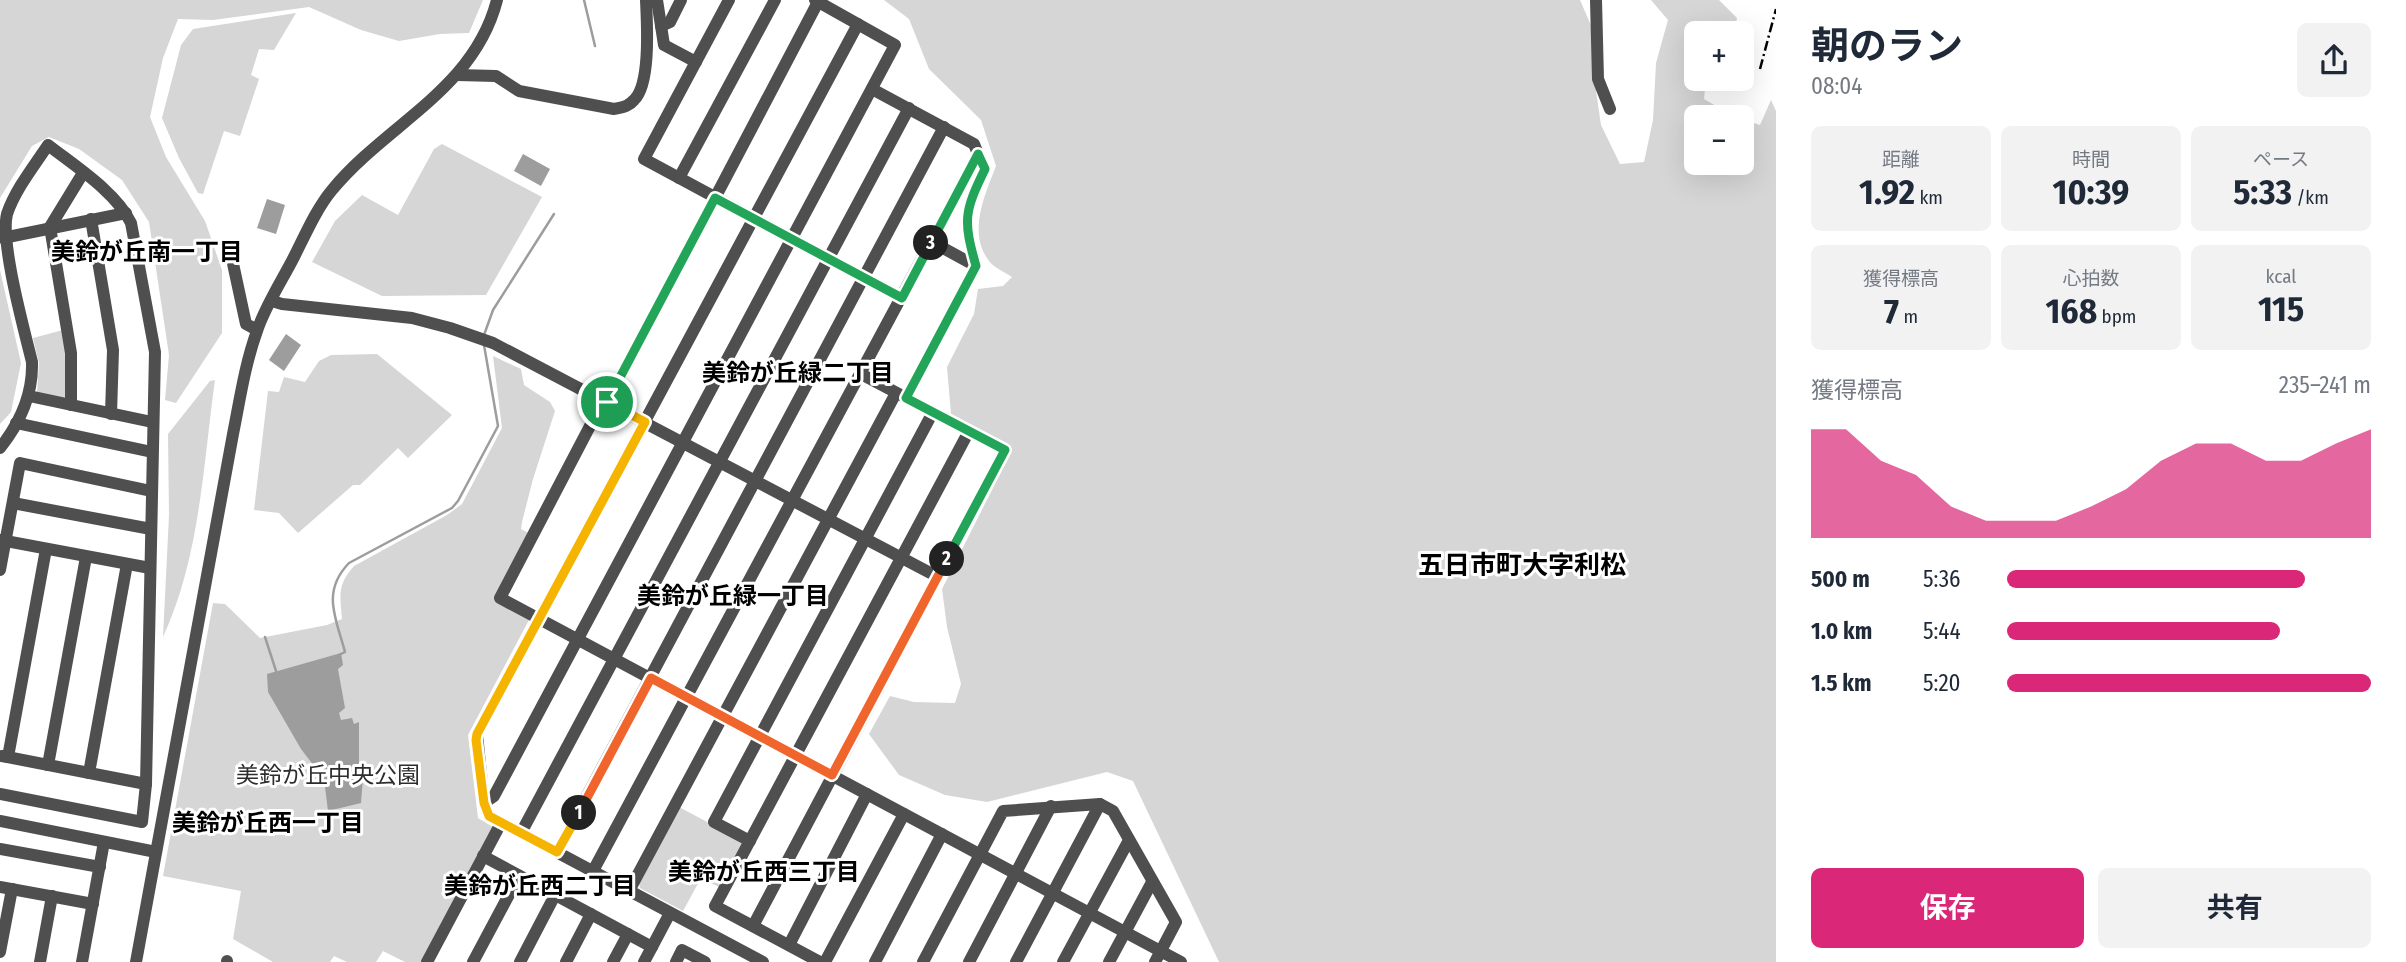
<!DOCTYPE html>
<html lang="ja">
<meta charset="utf-8">
<style>
:root{--surface:#fff;--page:#f2f2f3;--text:#1f2937;--muted:#747a83;--accent:#db2777}
body{margin:0;font-family:"Fira Sans Condensed","Noto Sans JP",sans-serif;background:var(--page);color:var(--text);height:100vh;display:flex;flex-direction:column;font-size:26px;white-space:nowrap}
*{box-sizing:border-box;margin:0}
p{font-size:23px;color:var(--muted)}
.icon{flex:none;width:38px;height:38px;fill:none;stroke:currentColor;stroke-width:2;stroke-linecap:round;stroke-linejoin:round}
.map{position:relative;flex:1;overflow:hidden}
.details{display:flex;flex-direction:column;background:var(--surface);width:630px}
.details>*{flex:none}
.controls{position:absolute;left:1684px;top:21px;display:grid;gap:14px}
.controls a{display:grid;place-items:center;width:70px;height:70px;border-radius:10px;background:var(--surface);box-shadow:0 7px 28px #0002;font-size:35px}
.pin{position:absolute;display:grid;place-items:center;width:60px;height:60px;color:#fff;margin:-30px;border:4px solid #fff;border-radius:50%;box-shadow:0 2px 7px #0007}
.km{position:absolute;width:35px;height:35px;margin:-18px;border-radius:50%;background:#222;color:#fff;font-size:19px;line-height:35px;text-align:center}
.round{display:grid;place-items:center;flex:none;width:74px;height:74px;border-radius:10px;background:var(--page)}
.headline{display:flex;align-items:center;justify-content:space-between;height:119px;padding:0 35px}
h1{font-size:38px;font-weight:700;line-height:52px}
.figures{display:grid;grid-template-columns:repeat(3,1fr);gap:10px;height:119px;padding:7px 35px}
.figures div{display:grid;align-content:center;border-radius:10px;background:var(--page);text-align:center}
.figures b{font-size:35px;font-weight:700}
.figures small{font-size:19px;font-weight:400}
.figures p{font-size:19px}
.chart{height:196px;padding:14px 35px}
.chart p{display:flex;justify-content:space-between}
.chart svg{width:100%;height:126px;margin-top:7px;fill:var(--accent);opacity:.7}
.cta{display:flex;gap:14px;margin-top:auto;padding:14px 35px}
.cta a{flex:1;height:80px;border-radius:10px;background:var(--accent);color:#fff;font-size:28px;font-weight:700;line-height:80px;text-align:center}
.cta a+a{background:var(--page);color:var(--text)}
ul{padding:0 35px;list-style:none;font-size:23px}
li{display:grid;grid-template-columns:112px 84px 1fr;align-items:center;height:52px}
li i{height:18px;border-radius:9px;background:var(--accent)}
main{display:flex;flex:1;min-height:0}
.map>svg:first-child{display:block}
.green{fill:#d6d6d6}
.water{fill:#9d9d9d}
.lines{fill:none;stroke-linecap:round;stroke-linejoin:round}
.stream{stroke:#9d9d9d;stroke-width:2.5}
.minor{stroke:#4f4f4f;stroke-width:12}
.rail{stroke:#000;stroke-width:2.5;stroke-dasharray:10 3.5 2 3.5;stroke-linecap:butt}
.split-1-casing{stroke:#fff;stroke-width:14}
.split-2-casing{stroke:#fff;stroke-width:14}
.split-3-casing{stroke:#fff;stroke-width:14}
.split-4-casing{stroke:#fff;stroke-width:14}
.split-1{stroke:#f5b400;stroke-width:9}
.split-2{stroke:#f0652b;stroke-width:9}
.split-3{stroke:#22a559;stroke-width:9}
.split-4{stroke:#22a559;stroke-width:9}
.labels{text-anchor:middle;stroke-width:6;stroke-linejoin:round;paint-order:stroke}
.park-label{font-size:23px;fill:#2d2d2d;stroke:#fff}
.neighbourhood-label{font-size:24px;font-weight:bold;fill:#000;stroke:#fff}
.quarter-label{font-size:26px;font-weight:bold;fill:#000;stroke:#fff}
</style>
<main>
<div class="map">
<svg width="1776" height="962" viewBox="0 0 1776 962">
<rect width="100%" height="100%" fill="#fff"/>
<g class="green">
<polygon points="0,0 483,0 469,33 440,34 399,41 361,30 309,7 213,20 178,19 163,58 150,117 166,157 205,221 222,270 222,333 176,403 165,400 169,355 149,222 122,180 79,149 49,137 32,146 0,198"/>
<path d="M884 0H1580L1593 30 1596 91 1601 125 1620 164 1644 162 1653 120 1656 63 1668 20 1651 0H1719L1737 18 1734 33H1696V79H1706L1704 99 1735 117H1696V163H1741V119L1760 125 1771 100 1776 111V962H1219L1133 781 1107 772 987 802 945 795 899 775 869 734 890 696 914 702 955 703 961 684 947 627 942 589 1008 458 1009 448 951 414 947 367 974 314 978 289 1003 286 1012 277C1005 272 994 268 989 261 967 232 985 195 996 166L981 120 929 69 909 19Z"/>
<polygon points="296,13 274,50 259,49 251,75 259,79 240,136 224,131 203,194 198,193 179,158 162,118 181,45 193,29"/>
<polygon points="442,144 542,197 486,295 382,296 312,262 335,221 362,195 398,215 434,149"/>
<polygon points="0,270 21,363 11,412 0,424"/>
<polygon points="63,330 68,353 67,398 37,393 39,363 33,338"/>
<polygon points="377,354 452,415 408,458 398,448 360,485 353,485 298,533 279,513 254,510 268,391 279,392 284,377 305,382 319,361 331,355"/>
<path d="M493 356 521 369 524 385 550 402 555 411 533 479 522 522 521 529 527 532 528 536 494 599 528 618 529 620 468 735 478 818 493 827 422 962H405L383 951 376 962H347L334 956 330 962H273L233 939 241 891 163 876 213 603 225 604 260 638 327 625 342 619C340 595 337 585 354 566L447 515 462 504 502 428Z"/>
<path d="M215 380C203 466 200 557 163 637L169 515 168 434 210 381Z"/>
<polygon points="679,807 741,840 743,847 721,888 701,878 683,911 640,888 639,883"/>
</g>
<g class="water">
<polygon points="523,154 550,169 541,186 514,171"/>
<polygon points="267,199 285,205 276,234 257,228"/>
<polygon points="286,334 301,345 284,371 269,360"/>
<polygon points="341,653 343,665 338,669 345,708 339,713 341,720 352,718 354,724 359,722 359,766 363,778 361,803 328,811 324,779 301,749 268,692 267,674"/>
</g>
<g class="lines">
<g class="stream">
<polyline points="584,0 595,46"/>
<polyline points="484,335 493,310 554,214"/>
<polyline points="265,637 277,674"/>
<path d="M339 655 345 652C336 618 321 592 349 563L452 508 458 501 498 426 484 345"/>
</g>
<g class="minor">
<polyline points="657,0 664,45 696,62"/>
<polyline points="729,0 644,159 902,298"/>
<polyline points="1596,0 1598,79 1610,109"/>
<polyline points="818,2 613,392 607,402 601,405 500,598 1181,962"/>
<polyline points="661,26 670,22 681,0"/>
<path d="M457 75 496 76 519 91 614 109C622 107 628 107 634 100 651 84 647 23 646 0"/>
<polyline points="679,178 775,0"/>
<polyline points="91,219 113,350 111,414"/>
<polyline points="3,238 126,213"/>
<polyline points="229,245 246,324 257,330"/>
<path d="M976 266C963 220 964 212 985 169L978 154"/>
<polyline points="272,301 282,304 412,318 450,328 493,343 938,577"/>
<polyline points="29,396 152,422"/>
<polyline points="906,398 976,266 932,242"/>
<polyline points="71,405 71,353 50,227 83,173"/>
<polyline points="16,423 152,452"/>
<path d="M0 448C20 423 33 394 32 362 24 329 0 242 7 214 15 190 34 166 48 145 75 166 116 192 131 223L155 352 146 784 142 822 0 794"/>
<polyline points="13,503 151,529"/>
<polyline points="0,540 150,568"/>
<polyline points="0,570 20,463 151,491"/>
<polyline points="2,756 146,784"/>
<polyline points="8,757 46,549"/>
<polyline points="48,765 86,557"/>
<polyline points="89,773 127,564"/>
<polyline points="484,803 494,796 895,45 815,0"/>
<polyline points="0,821 156,852"/>
<polyline points="521,833 909,108"/>
<polyline points="750,841 714,822 933,412"/>
<polyline points="0,849 100,867"/>
<polyline points="557,852 944,127"/>
<polyline points="483,856 652,947"/>
<polyline points="593,871 978,154 974,144 872,89"/>
<polyline points="0,887 93,904"/>
<polyline points="629,891 896,393"/>
<polyline points="753,926 1005,450 861,374"/>
<polyline points="789,945 867,794"/>
<polyline points="0,952 12,889"/>
<polyline points="40,962 52,896"/>
<polyline points="82,962 104,842"/>
<path d="M136 962 233 434C240 399 245 364 257 331 265 306 283 279 295 255 306 233 317 208 332 190 386 124 474 90 497 0"/>
<polyline points="227,962 227,961"/>
<polyline points="427,962 501,823"/>
<polyline points="473,962 519,876"/>
<polyline points="520,962 555,895"/>
<polyline points="566,962 591,914"/>
<polyline points="613,962 628,934"/>
<polyline points="644,962 670,913"/>
<polyline points="676,962 682,950 705,962"/>
<polyline points="763,962 489,816 484,803 477,734 858,24"/>
<polyline points="820,962 715,906 969,431"/>
<polyline points="825,962 904,814"/>
<polyline points="875,962 942,834"/>
<polyline points="923,962 1003,811 1100,804 1113,811 1176,922 1155,962"/>
<polyline points="969,962 1051,806"/>
<polyline points="1016,962 1100,804"/>
<polyline points="1063,962 1129,840"/>
<polyline points="1109,962 1152,882"/>
</g>
<polyline class="rail" points="1760,69 1776,9"/>
</g>
<g class="lines">
<g class="split-1-casing">
<polyline id="split-1" points="579,813 557,852 489,816 484,803 476,740 477,734 645,422 607,402"/>
</g>
<g class="split-2-casing">
<polyline id="split-2" points="579,813 651,678 832,775 947,559"/>
</g>
<g class="split-3-casing">
<path id="split-3" d="M931 243 978 154 985 169C964 212 963 220 976 266L906 398 1005 450 947 559"/>
</g>
<g class="split-4-casing">
<polyline id="split-4" points="607,402 715,198 902,298 931,243"/>
</g>
<use href="#split-1" class="split-1"/>
<use href="#split-2" class="split-2"/>
<use href="#split-3" class="split-3"/>
<use href="#split-4" class="split-4"/>
</g>
<g class="labels">
<g class="park-label">
<text x="328" y="783">美鈴が丘中央公園</text>
</g>
<g class="neighbourhood-label">
<text x="147" y="260">美鈴が丘南一丁目</text>
<text x="798" y="381">美鈴が丘緑二丁目</text>
<text x="733" y="604">美鈴が丘緑一丁目</text>
<text x="268" y="831">美鈴が丘西一丁目</text>
<text x="764" y="880">美鈴が丘西三丁目</text>
<text x="540" y="894">美鈴が丘西二丁目</text>
</g>
<g class="quarter-label">
<text x="1522" y="574">五日市町大字利松</text>
</g>
</g>
</svg>
<div class="controls">
<a>+</a>
<a>−</a>
</div>
<div class="pin" style="left:607px;top:402px;background:#1e9e55"><svg class="icon" aria-label="arrive" viewBox="0 0 24 24"><path d="M6 21V4h12l-3 4 3 4H6"/></svg></div>
<b class="km" style="left:579px;top:813px">1</b>
<b class="km" style="left:947px;top:559px">2</b>
<b class="km" style="left:931px;top:243px">3</b>
</div>
<section class="details">
<div class="headline"><div><h1>朝のラン</h1><p>08:04</p></div><a class="round"><svg class="icon" aria-label="share" viewBox="0 0 24 24"><path d="M12 15V3M7 8l5-5 5 5M5 13v7h14v-7"/></svg></a></div>
<div class="figures">
<div><p>距離</p><b>1.92<small> km</small></b></div>
<div><p>時間</p><b>10:39</b></div>
<div><p>ペース</p><b>5:33<small> /km</small></b></div>
</div>
<div class="figures">
<div><p>獲得標高</p><b>7<small> m</small></b></div>
<div><p>心拍数</p><b>168<small> bpm</small></b></div>
<div><p>kcal</p><b>115</b></div>
</div>
<div class="chart"><p><span>獲得標高</span>235–241 m</p>
<svg viewBox="0 0 160 44" preserveAspectRatio="none"><path d="M0 44V6L10 6L20 17L30 22L40 33L50 38L60 38L70 38L80 33L90 27L100 17L110 11L120 11L130 17L140 17L150 11L160 6V44z"/></svg>
</div>
<ul>
<li><b>500 m</b>5:36<i style="width:82%"></i></li>
<li><b>1.0 km</b>5:44<i style="width:75%"></i></li>
<li><b>1.5 km</b>5:20<i style="width:100%"></i></li>
</ul>
<div class="cta"><a>保存</a><a>共有</a></div>
</section>
</main>
